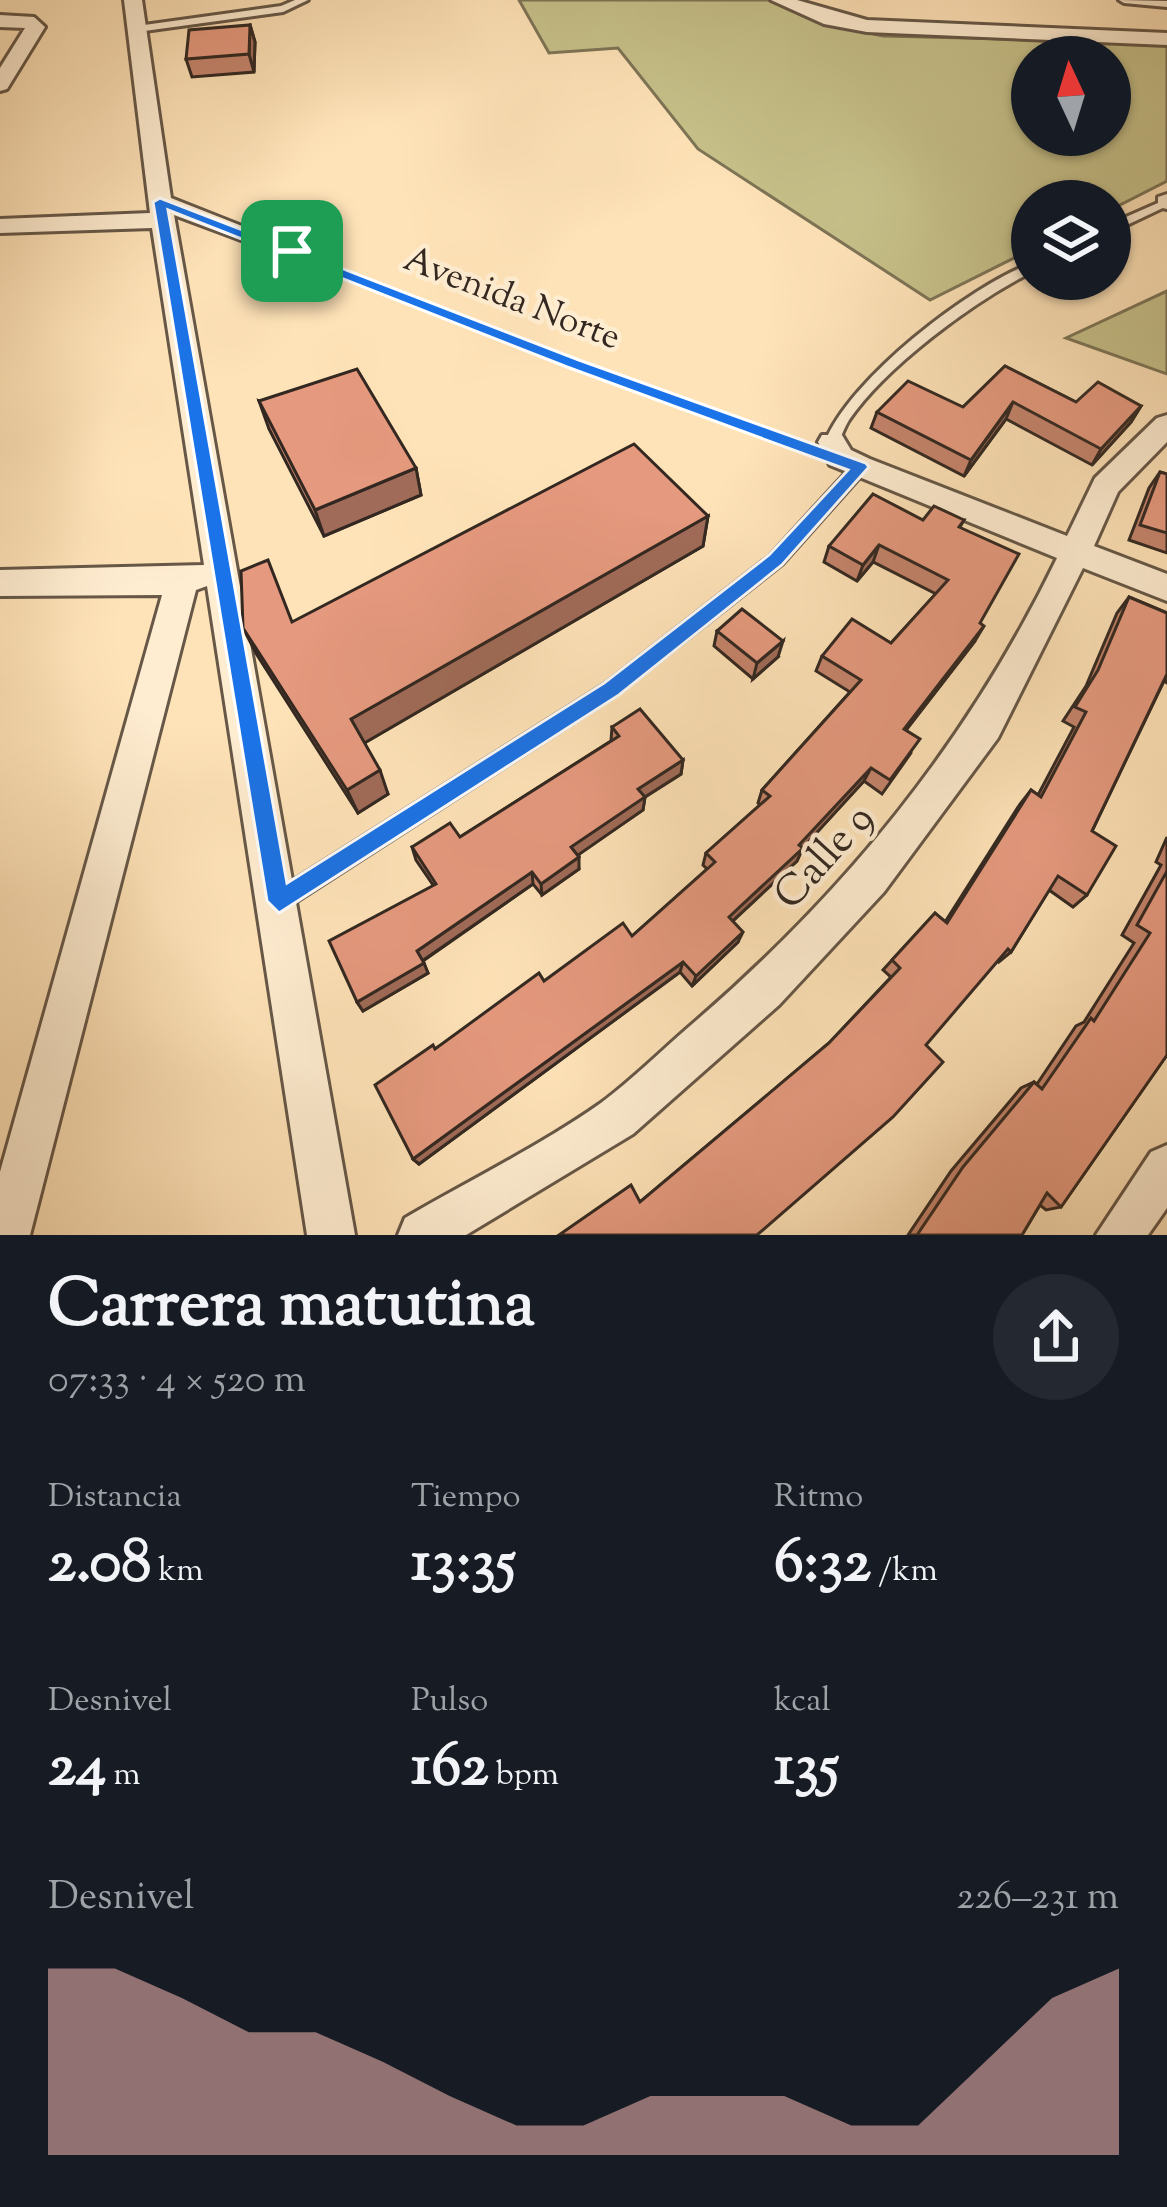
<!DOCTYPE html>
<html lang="es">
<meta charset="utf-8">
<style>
:root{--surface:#171b24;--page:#242831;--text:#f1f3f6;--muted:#9ea1a6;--accent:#c59692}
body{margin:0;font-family:"Sorts Mill Goudy",serif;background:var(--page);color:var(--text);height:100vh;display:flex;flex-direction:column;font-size:45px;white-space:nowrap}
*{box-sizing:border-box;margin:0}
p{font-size:39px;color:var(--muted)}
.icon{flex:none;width:66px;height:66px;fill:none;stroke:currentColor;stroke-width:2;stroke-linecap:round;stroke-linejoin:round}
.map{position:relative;height:1235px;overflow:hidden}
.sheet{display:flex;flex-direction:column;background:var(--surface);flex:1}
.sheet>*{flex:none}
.needle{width:78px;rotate:356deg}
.tools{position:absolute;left:1011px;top:36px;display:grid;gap:24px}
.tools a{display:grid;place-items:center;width:120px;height:120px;border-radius:50%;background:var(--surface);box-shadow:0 3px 9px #0004;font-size:60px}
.pin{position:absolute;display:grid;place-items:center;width:102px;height:102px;color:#fff;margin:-51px;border-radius:24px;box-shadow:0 6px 18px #0006}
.round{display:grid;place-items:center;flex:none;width:126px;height:126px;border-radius:63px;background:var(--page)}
.head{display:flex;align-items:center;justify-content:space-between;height:204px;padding:0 48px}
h1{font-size:66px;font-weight:700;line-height:90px}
.stats{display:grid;grid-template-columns:repeat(3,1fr);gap:18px;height:204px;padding:12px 48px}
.stats div{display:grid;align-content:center}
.stats b{font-size:60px;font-weight:700}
.stats small{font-size:33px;font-weight:400}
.stats p{font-size:33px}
.chart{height:336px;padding:24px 48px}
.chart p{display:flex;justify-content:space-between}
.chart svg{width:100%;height:216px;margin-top:12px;fill:var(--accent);opacity:.7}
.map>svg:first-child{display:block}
.green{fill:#c7c18a;stroke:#7d7456;stroke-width:3;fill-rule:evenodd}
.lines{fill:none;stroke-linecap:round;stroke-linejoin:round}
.service-casing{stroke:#665747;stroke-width:6}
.minor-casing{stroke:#665747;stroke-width:6}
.path{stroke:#332821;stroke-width:4.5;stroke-dasharray:6 4.5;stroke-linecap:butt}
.service{fill:#ffedd1;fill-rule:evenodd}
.minor{fill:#ffedd1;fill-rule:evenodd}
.wall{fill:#c5846c;stroke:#332821;stroke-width:3}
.shaded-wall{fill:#a06b58;stroke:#332821;stroke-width:3}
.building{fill:#e5997e;stroke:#332821;stroke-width:3}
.route{fill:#1a73e8;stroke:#fff;stroke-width:3;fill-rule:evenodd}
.labels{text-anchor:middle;stroke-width:9;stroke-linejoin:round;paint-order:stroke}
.far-street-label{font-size:36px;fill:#332821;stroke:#ffedd1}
.street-label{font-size:42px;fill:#332821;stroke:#ffedd1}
</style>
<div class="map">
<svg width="1167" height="1235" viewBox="0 0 1167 1235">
<rect width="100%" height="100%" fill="#ffe3b8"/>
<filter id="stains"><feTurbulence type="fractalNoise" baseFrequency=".00167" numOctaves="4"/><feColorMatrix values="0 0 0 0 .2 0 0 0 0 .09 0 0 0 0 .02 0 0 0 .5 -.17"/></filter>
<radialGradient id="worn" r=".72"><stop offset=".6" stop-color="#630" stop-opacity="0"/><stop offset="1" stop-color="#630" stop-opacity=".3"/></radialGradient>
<g class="green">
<path d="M519 0H774L832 25 883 36 1167 43V181L1110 210V201H1032V249L930 300 698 149 618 48 549 53ZM1032 57H1110V135H1032Z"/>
<polygon points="1167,291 1167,374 1066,338"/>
</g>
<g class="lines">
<g class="service-casing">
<g id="service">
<polygon points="295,0 308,0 283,12 137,32 132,29 137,26 281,6"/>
<polygon points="1119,0 1167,1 1167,7 1124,3"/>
<polygon points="1167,199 1167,206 1110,233 1110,224"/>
<path d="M1032 263V272C974 301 886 366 849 420 844 428 841 437 837 446H827L825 442C850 379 968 287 1032 263Z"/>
<polygon points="860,462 867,467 865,471 782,564 617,694 286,908 279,911 272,908 269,901 272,894 605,684 770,556 855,463"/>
</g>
</g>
<g class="minor-casing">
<g id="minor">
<polygon points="124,0 142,0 171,198 305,251 302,256 284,256 174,215 355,1235 307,1235 207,586 196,590 30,1235 0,1235 0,1172 162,595 0,596 0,570 204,565 152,228 0,233 0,219 150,213"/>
<polygon points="771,0 797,0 867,20 1167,33 1167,45 867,32 824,24"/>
<polygon points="0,15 34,17 45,27 7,89 0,91 0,68 25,28 0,27"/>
<polygon points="1167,194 1167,209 1158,207 1158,197"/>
<path d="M1167 415V442L1118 492 1094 546 1167 574V601L1083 568 998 738 884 892 779 1005 633 1134 466 1235H398L405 1218C470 1180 540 1146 601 1103 632 1080 661 1051 690 1026 846 892 968 742 1057 558L830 465 818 442 822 435H842L851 450 870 459 1067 536 1095 478 1157 418Z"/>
<polygon points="1167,1145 1167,1208 1148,1235 1096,1235 1151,1152"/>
</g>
</g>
<polyline class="path" points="318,261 573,363 806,445"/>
<use href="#service" class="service"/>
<use href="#minor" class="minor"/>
</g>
<g class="wall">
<polygon points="250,25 255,42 254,72 192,77 186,59"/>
<polygon points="1005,366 1076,402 1141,406 1131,422 1092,465 1006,419 964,476 871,428 877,412 963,407"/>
<polygon points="259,401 416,468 421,495 324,536 269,429"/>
<polygon points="1160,472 1167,474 1167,553 1129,540 1149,488"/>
<polygon points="708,516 703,546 364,743 388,794 358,813 257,655 243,628 293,622"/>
<polygon points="923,520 964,520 960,527 980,623 975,641 906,730 911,753 882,794 864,781 802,848 797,861 733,921 738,942 692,986 680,972 419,1164 413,1159 435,1049 544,981 632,936 707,869 703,865 706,853 760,805 758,803 762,790 850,692 816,671 822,656 891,643 936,594 873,562 857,581 824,562 829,546"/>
<polygon points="1129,597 1167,613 1167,683 1164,681 1092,831 1087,895 1073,907 1049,890 1011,952 999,962 998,960 640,1202 829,1043 891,977 883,970 935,913 945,922 1020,804 1031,790 1038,795 1074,727 1063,721 1086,686 1117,613"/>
<polygon points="717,631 778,657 753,679 714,646"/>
<polygon points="612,727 683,760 681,774 645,797 643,810 577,855 579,869 542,895 533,884 423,961 428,973 363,1011 357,1002 433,885 416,860 412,847 460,837 611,741"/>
<polygon points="1167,837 1167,1055 1061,1207 1046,1210 1040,1205 1022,1235 908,1235 951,1171 1021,1088 1034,1082 1037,1084 1076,1026 1084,1022 1134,943 1122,935 1161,865 1156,862"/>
</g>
<g class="shaded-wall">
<polygon points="250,25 255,42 254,72 249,54"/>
<polygon points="1013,402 1006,419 964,476 971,460"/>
<polygon points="1141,406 1131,422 1092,465 1101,449"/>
<polygon points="416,468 421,495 324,536 315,510"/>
<polygon points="708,516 703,546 361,745 351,719"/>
<polygon points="879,545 873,562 857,581 863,565"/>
<polygon points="984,626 975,641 896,743 904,729"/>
<polygon points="783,641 778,657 753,679 757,663"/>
<polygon points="683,760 681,774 645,797 643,810 571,860 571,847 638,789"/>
<polygon points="871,768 864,781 800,851 803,848 797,861 725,928 729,917"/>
<polygon points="380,770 388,794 358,813 347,790"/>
<polygon points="579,857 579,869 542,895 541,884"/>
<polygon points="532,872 533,884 422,961 417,951"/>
<polygon points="743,932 738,942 692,986 696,976"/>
<polygon points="683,962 680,972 419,1164 413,1159"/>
<polygon points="424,963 428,973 363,1011 357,1002"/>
</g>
<g class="building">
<polygon points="250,25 249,54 186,59 189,30"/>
<polygon points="1005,366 1076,402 1098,382 1141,406 1101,449 1013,402 971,460 877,412 908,381 963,407"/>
<polygon points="357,369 416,468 315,510 259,401"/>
<polygon points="634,444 708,516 351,719 380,770 347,790 243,628 241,571 268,560 292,622"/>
<polygon points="1160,472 1167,474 1167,533 1140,525"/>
<polygon points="873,494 923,520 934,506 964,520 959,527 1019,554 980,623 984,626 904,729 920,739 890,780 871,768 799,845 803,848 729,917 743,932 696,976 683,962 413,1159 375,1085 433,1045 435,1049 539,973 544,981 623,923 632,936 715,862 706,853 770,796 762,790 861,680 822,656 852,619 891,643 948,580 879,545 863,565 829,546"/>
<polygon points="1129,597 1167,613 1167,674 1092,831 1116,846 1087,895 1058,876 1011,952 1008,949 926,1045 943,1062 893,1117 757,1235 559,1235 631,1185 640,1202 829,1043 900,968 892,960 935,913 947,923 1031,790 1041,797 1086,712 1075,707 1098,670"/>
<polygon points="742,609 783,641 757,663 717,631"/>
<polygon points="640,709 683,760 638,789 645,797 571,847 579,857 541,884 532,872 417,951 424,963 357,1002 329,941 436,884 412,847 450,823 460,837 619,736 612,727"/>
<polygon points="1167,871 1167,1055 1061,1207 1047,1193 1022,1235 917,1235 963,1167 1034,1082 1042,1089 1091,1018 1094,1021 1150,933 1137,925"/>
</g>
<path class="route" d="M160 198 579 360 866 463 869 467 782 565 619 695 279 913 267 901 153 202ZM168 210 567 367 848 470 769 555 604 683 287 883Z"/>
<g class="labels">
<g class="far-street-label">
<text transform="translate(513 296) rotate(21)" y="13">Avenida Norte</text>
</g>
<g class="street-label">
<text transform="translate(822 855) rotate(-48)" y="15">Calle 9</text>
</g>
</g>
<rect width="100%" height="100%" filter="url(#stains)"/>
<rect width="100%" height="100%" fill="url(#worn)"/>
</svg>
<div class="tools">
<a><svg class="needle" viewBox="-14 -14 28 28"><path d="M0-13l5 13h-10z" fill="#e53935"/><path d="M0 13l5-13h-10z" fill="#9ea1a6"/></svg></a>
<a><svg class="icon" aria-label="layers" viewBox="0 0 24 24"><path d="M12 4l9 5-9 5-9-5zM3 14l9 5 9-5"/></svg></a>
</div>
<div class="pin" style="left:292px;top:251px;background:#1e9e55"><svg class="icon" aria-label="arrive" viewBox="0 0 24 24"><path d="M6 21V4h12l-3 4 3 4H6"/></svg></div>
</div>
<section class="sheet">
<div class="head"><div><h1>Carrera matutina</h1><p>07:33 · 4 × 520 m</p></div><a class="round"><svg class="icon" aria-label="share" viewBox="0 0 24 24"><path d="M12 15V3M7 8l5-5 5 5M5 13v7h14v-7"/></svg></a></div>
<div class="stats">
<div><p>Distancia</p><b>2.08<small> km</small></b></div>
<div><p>Tiempo</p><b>13:35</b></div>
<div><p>Ritmo</p><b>6:32<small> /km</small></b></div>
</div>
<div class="stats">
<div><p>Desnivel</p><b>24<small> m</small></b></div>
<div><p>Pulso</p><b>162<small> bpm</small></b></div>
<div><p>kcal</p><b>135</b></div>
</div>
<div class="chart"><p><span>Desnivel</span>226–231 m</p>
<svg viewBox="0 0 160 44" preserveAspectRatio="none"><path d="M0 44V6L10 6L20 12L30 19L40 19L50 25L60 32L70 38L80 38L90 32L100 32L110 32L120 38L130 38L140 25L150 12L160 6V44z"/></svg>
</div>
</section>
